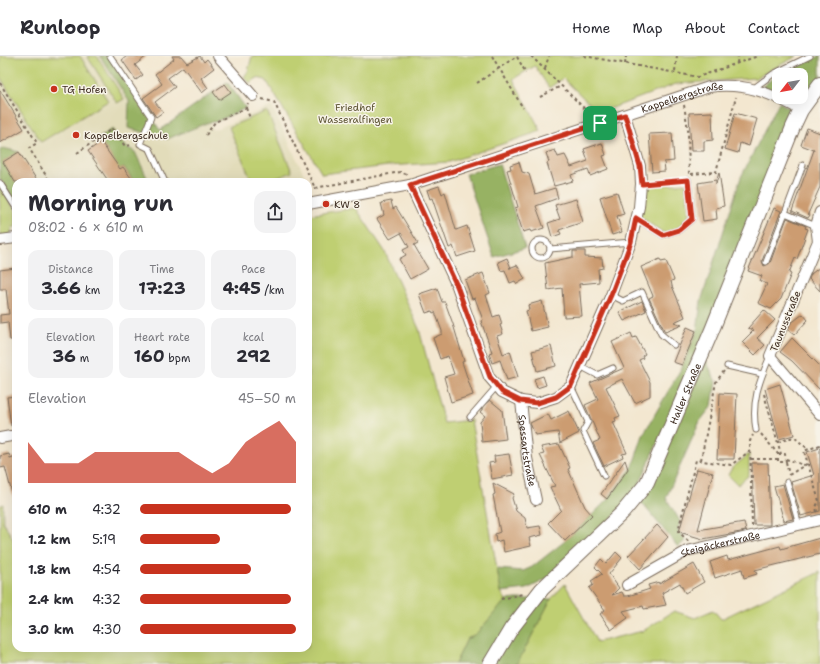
<!DOCTYPE html>
<meta charset="utf-8">
<style>
:root{--surface:#fff;--page:#f2f2f3;--text:#2b2b33;--muted:#7c7c81;--line:#e1e1e2;--accent:#c8321e}
body{margin:0;font-family:"Shantell Sans",sans-serif;background:var(--page);color:var(--text);height:100vh;display:flex;flex-direction:column;font-size:15px;white-space:nowrap}
*{box-sizing:border-box;margin:0}
p{font-size:13px;color:var(--muted)}
.icon{flex:none;width:22px;height:22px;fill:none;stroke:currentColor;stroke-width:2;stroke-linecap:round;stroke-linejoin:round}
.map{position:relative;flex:1;overflow:hidden}
.sheet{position:absolute;left:12px;top:122px;width:300px;height:474px;display:flex;flex-direction:column;background:var(--surface);border-radius:12px;box-shadow:0 4px 16px #0002}
.sheet>*{flex:none}
.needle{width:26px;rotate:239deg}
.buttons{position:absolute;left:772px;top:12px;display:grid;gap:8px}
.buttons a{display:grid;place-items:center;width:36px;height:36px;border-radius:8px;background:var(--surface);box-shadow:0 4px 16px #0002;font-size:20px}
.pin{position:absolute;display:grid;place-items:center;width:34px;height:34px;color:#fff;margin:-17px;border-radius:8px;box-shadow:0 2px 6px #0006}
.round{display:grid;place-items:center;flex:none;width:42px;height:42px;border-radius:12px;background:var(--page)}
.summary{display:flex;align-items:center;justify-content:space-between;height:68px;padding:0 16px}
h1{font-size:22px;font-weight:700;line-height:30px}
.figures{display:grid;grid-template-columns:repeat(3,1fr);gap:6px;height:68px;padding:4px 16px}
.figures div{display:grid;align-content:center;border-radius:10px;background:var(--page);text-align:center}
.figures b{font-size:17px;font-weight:700}
.figures small{font-size:11px;font-weight:400}
.figures p{font-size:11px}
.chart{height:112px;padding:8px 16px}
.chart p{display:flex;justify-content:space-between}
.chart svg{width:100%;height:72px;margin-top:4px;fill:var(--accent);opacity:.7}
ul{padding:0 16px;list-style:none;font-size:13px}
li{display:grid;grid-template-columns:64px 48px 1fr;align-items:center;height:30px}
li i{height:10px;border-radius:5px;background:var(--accent)}
header{display:flex;align-items:center;gap:24px;box-sizing:border-box;height:56px;padding:0 20px;background:var(--surface);border-bottom:1px solid var(--line)}
header strong{font-size:19px}
nav{display:flex;gap:22px;margin-inline-start:auto;font-size:14px}
.map>svg:first-child{display:block}
.built{fill:#e2dcba}
.green{fill:#bfcf72;stroke:#7d7c48}
.forest{fill:#97b264;stroke:#696e41}
.building{fill:#cc9c71}
.lines{fill:none;stroke-linecap:round;stroke-linejoin:round}
.service-casing{stroke:#7b6c5c;stroke-width:7}
.minor-casing{stroke:#7b6c5c;stroke-width:12}
.secondary-casing{stroke:#7b6c5c;stroke-width:16}
.path{stroke:#7b6c5c;stroke-width:2;stroke-dasharray:3 3;stroke-linecap:butt}
.service{stroke:#fff;stroke-width:5}
.minor{stroke:#fff;stroke-width:10}
.secondary{stroke:#fff;stroke-width:14}
.route-casing{stroke:#fff;stroke-width:8}
.route{stroke:#c8321e;stroke-width:5}
.poi-dot{fill:#c8321e;stroke:#f7f3e8;stroke-width:1.5}
.labels{text-anchor:middle;stroke-width:3;stroke-linejoin:round;paint-order:stroke}
.poi-label{font-size:10px;fill:#3b2a1e;stroke:#f7f3e8;text-anchor:start}
.street-label{font-size:10px;fill:#3b2a1e;stroke:#f7f3e8}
.park-label{font-size:10px;fill:#5c5333;stroke:#f7f3e8}
</style>
<header>
<strong>Runloop</strong>
<nav><a>Home</a><a>Map</a><a>About</a><a>Contact</a></nav>
</header>
<div class="map">
<svg width="820" height="608" viewBox="0 0 820 608">
<rect width="100%" height="100%" fill="#f7f3e8"/>
<filter id="ink" filterUnits="userSpaceOnUse"><feTurbulence type="fractalNoise" baseFrequency=".025" numOctaves="2"/><feDisplacementMap in="SourceGraphic" scale="8" xChannelSelector="R" yChannelSelector="G"/><feConvolveMatrix kernelMatrix="1 2 1 2 8 2 1 2 1" color-interpolation-filters="sRGB"/></filter>
<filter id="wash" filterUnits="userSpaceOnUse"><feTurbulence type="fractalNoise" baseFrequency=".012" numOctaves="4" result="noise"/><feDisplacementMap in="SourceGraphic" scale="16" xChannelSelector="R" yChannelSelector="G"/><feGaussianBlur stdDeviation="0.9" result="paint"/><feColorMatrix in="noise" values="0 0 0 0 0 0 0 0 0 0 0 0 0 0 0 0 0 1.4 0 .05"/><feComposite in="paint" operator="in"/></filter>
<g filter="url(#wash)">
<rect width="100%" height="100%" fill="#f3e7d0"/>
<polygon class="built" points="0,0 100,0 129,45 167,83 209,66 213,74 272,50 307,125 16,126 16,149 0,123"/>
<g class="green">
<polygon points="0,0 80,0 108,45 41,86 0,21"/>
<polygon points="87,0 97,0 124,43 117,47"/>
<polygon points="252,0 797,0 756,22 676,28 599,57 563,22 549,32 535,10 513,23 541,75 449,106 388,110 322,118 266,24 257,22 250,27 244,21 248,15"/>
<polygon points="267,55 292,116 267,126 252,126 229,71"/>
<polygon points="686,127 689,162 678,172 664,177 640,161 643,131"/>
<polygon points="0,130 16,155 16,171 13,171 10,181 0,182"/>
<polygon points="356,152 384,194 419,273 444,367 471,364 501,536 506,544 476,579 467,583 455,608 0,608 0,450 3,448 3,466 16,488 16,592 248,592 250,595 251,592 308,592 308,159"/>
<polygon points="749,398 749,419 738,429 728,419 732,412"/>
<polygon points="820,516 820,608 517,608 551,543 565,528 597,586 643,575 674,555 695,562 713,554 721,563"/>
</g>
<g class="forest">
<polygon points="100,0 110,0 160,74 227,26 246,52 215,66 209,66 167,83 128,72 129,45"/>
<polygon points="820,0 820,21 800,49 784,41 801,41 801,19 779,19 779,39 762,31 774,21"/>
<polygon points="779,46 797,56 688,320 633,442 547,523 527,533 501,536 497,513 523,515 532,511 565,485 592,459 608,443 632,412 643,379 682,311 697,275 701,245 741,121"/>
<polygon points="112,73 125,90 135,96 149,126 134,126 124,111 119,113 99,82"/>
<polygon points="3,92 19,96 3,106 16,127 16,149 0,123 0,94"/>
<polygon points="499,108 525,192 494,201 466,118"/>
<polygon points="706,304 716,326 712,350 700,365 666,442 680,465 678,475 686,484 678,491 640,445"/>
<polygon points="517,543 551,543 517,608 455,608 467,583 476,578 506,544"/>
</g>
<g id="blocks">
<g class="building">
<polygon points="127,0 147,0 135,9 143,19 136,24 122,4"/>
<polygon points="172,0 181,0 187,7 200,0 204,6 207,3 214,12 201,22 208,32 202,37 183,11 168,22 175,31 155,46 163,56 156,61 143,42 162,28 155,18 174,3"/>
<polygon points="225,28 231,36 219,44 213,36"/>
<polygon points="0,34 24,73 0,87"/>
<polygon points="712,56 713,84 704,85 704,95 691,95 689,57"/>
<polygon points="735,57 757,63 749,90 740,87 738,97 725,93"/>
<polygon points="807,72 820,77 820,131 808,158 810,159 808,162 792,155 814,94 801,89"/>
<polygon points="672,77 674,105 664,106 665,115 652,116 649,78"/>
<polygon points="101,86 120,113 123,111 134,126 109,126 88,95"/>
<polygon points="602,87 606,99 603,100 608,113 590,120 588,113 571,119 573,125 554,130 547,107 549,106 546,97 555,94 558,101 565,99 571,111 588,105 584,93"/>
<polygon points="19,96 38,126 15,126 3,106"/>
<polygon points="519,106 522,116 529,118 535,138 555,132 558,142 536,150 544,172 531,176 530,174 523,176 515,152 518,151 507,114 511,113 510,109"/>
<polygon points="719,116 724,150 716,152 717,163 703,165 698,127 716,124 716,128"/>
<polygon points="439,130 442,138 445,136 456,174 467,170 475,195 457,201 453,190 449,192 432,142 430,143 427,134"/>
<polygon points="617,136 624,158 617,160 622,176 612,179 600,141"/>
<polygon points="576,143 583,166 559,174 561,178 552,181 548,167 560,163 555,149"/>
<polygon points="391,145 393,153 396,151 418,187 414,189 428,213 410,223 399,203 406,199 403,194 409,191 401,177 390,183 377,163 384,159 381,147"/>
<polygon points="774,152 781,155 762,205 764,210 770,207 787,162 806,170 805,172 808,173 797,203 795,202 789,217 791,218 781,243 771,253 758,247 767,228 760,225 762,220 748,215"/>
<polygon points="573,195 585,195 585,201 602,202 603,212 598,213 599,226 579,228 582,260 564,261 562,232 548,234 545,207 573,201"/>
<polygon points="507,202 511,212 509,212 517,209 525,223 517,228 515,225 510,227 505,214 501,215 498,206"/>
<polygon points="660,203 661,206 666,205 674,224 671,225 672,230 685,261 674,266 682,269 665,276 649,242 653,240 641,211"/>
<polygon points="820,211 820,235 809,223 811,218"/>
<polygon points="16,212 16,284 10,284 8,266 0,267 0,259 9,258 6,233 0,233 0,214"/>
<polygon points="483,217 490,237 486,239 493,261 499,259 502,268 500,269 503,278 497,280 503,298 510,295 518,321 507,324 500,304 492,307 489,297 492,296 481,265 483,264 475,242 472,243 465,224"/>
<polygon points="437,232 442,246 445,246 453,268 464,305 462,306 473,339 451,346 444,321 454,318 448,300 440,303 433,282 442,278 442,275 435,256 433,257 432,255 426,257 419,238"/>
<polygon points="542,245 548,271 531,275 526,255 529,254 528,249"/>
<polygon points="642,245 646,255 624,265 619,256"/>
<polygon points="764,254 775,264 757,282 765,289 755,299 742,286 754,274 748,272"/>
<polygon points="803,258 808,264 794,279 788,274 790,268"/>
<polygon points="687,271 696,275 682,309 673,306"/>
<polygon points="631,277 633,282 636,281 645,298 642,300 643,302 639,304 650,326 650,340 635,347 622,323 606,331 620,360 615,362 616,365 613,366 627,397 622,398 623,401 604,410 593,387 600,384 585,349 598,343 590,327 624,312 612,286"/>
<polygon points="792,282 820,310 820,334 792,305 780,296"/>
<polygon points="551,290 556,310 537,315 532,295"/>
<polygon points="543,320 546,329 537,332 534,323"/>
<polygon points="780,328 794,379 779,383 765,333"/>
<polygon points="720,337 737,338 734,403 717,403"/>
<polygon points="16,340 16,370 11,370 7,341"/>
<polygon points="490,344 502,354 506,383 482,386 480,366 485,360 480,356"/>
<polygon points="569,355 579,377 560,387 558,376 535,379 530,367 548,358 551,364"/>
<polygon points="559,388 570,412 568,413 585,451 592,459 565,485 548,467 561,454 550,431 555,430 540,399 544,398 541,391"/>
<polygon points="820,392 820,455 801,460 791,426 814,419 807,396"/>
<polygon points="9,398 10,402 16,400 16,440 13,441 5,411 0,412 0,400"/>
<polygon points="509,398 513,419 492,423 489,407 495,406 494,400"/>
<polygon points="625,404 628,413 607,443 601,438"/>
<polygon points="752,407 768,407 770,469 754,469"/>
<polygon points="697,413 713,417 698,474 744,466 746,475 703,483 679,476"/>
<polygon points="493,427 514,438 512,442 516,455 525,462 527,472 540,470 542,479 529,482 531,490 504,496 502,484 496,486 495,478 500,476 493,439 495,438"/>
<polygon points="783,428 793,463 784,465 774,430"/>
<polygon points="657,469 668,481 640,513 628,500"/>
<polygon points="820,482 820,498 755,514 757,518 744,522 742,513 715,522 710,506 727,500 728,504 780,490 781,493"/>
<polygon points="616,496 622,502 609,518 619,532 612,539 622,536 624,540 628,540 650,533 648,529 659,526 659,528 694,508 704,526 685,537 680,527 662,537 666,549 644,553 643,550 623,555 628,562 611,574 600,558 605,554 589,532 593,529 591,525 602,518 595,511 601,503 606,508"/>
</g>
</g>
</g>
<g filter="url(#ink)">
<use href="#blocks" fill-opacity="0" stroke="#7b6c5c" stroke-width="1"/>
<g class="lines">
<g class="service-casing">
<g id="service">
<polyline points="110,0 151,61 140,88 150,93 165,126"/>
<polyline points="754,32 773,18 810,0"/>
<polyline points="0,127 16,152"/>
<polyline points="785,157 803,109"/>
<polyline points="636,162 663,179 679,174 692,163 688,124"/>
<circle cx="541" cy="193" r="9"/>
<polyline points="550,193 631,186"/>
<polyline points="766,206 785,157 816,170"/>
<polyline points="611,239 623,245 642,236 661,278 674,289"/>
<polyline points="580,310 597,319 613,312"/>
<polyline points="727,310 762,318"/>
<polyline points="571,330 588,366 583,375 604,420"/>
<polyline points="470,361 497,330"/>
<path d="M756 374C751 346 759 326 770 300"/>
<polyline points="787,426 799,469"/>
</g>
</g>
<g class="minor-casing">
<g id="minor">
<polyline points="218,0 253,40"/>
<polyline points="410,129 457,230 489,321 502,336 521,345 537,347 556,341 571,330 611,239 631,186 639,151 641,128 640,110 625,59"/>
<path id="s1" d="M308 148 410 129 709 31C744 26 771 37 801 54"/>
<polyline points="820,156 816,170 818,185 770,300 820,359"/>
<polyline points="0,184 16,182"/>
<path id="s2" d="M521 345 527 402 536 444"/>
<polyline points="0,382 11,380"/>
<path id="s3" d="M627 529 687 495 820 464"/>
</g>
</g>
<g class="secondary-casing">
<g id="secondary">
<path id="s4" d="M490 608 511 573 542 533 623 456 647 427 712 274 793 71 801 54 820 28"/>
</g>
</g>
<g class="path">
<polyline points="492,0 523,52"/>
<polyline points="531,0 592,60"/>
<polyline points="584,0 698,21 758,0"/>
<polyline points="517,1 526,17"/>
<polyline points="737,7 738,0"/>
<polyline points="625,8 626,0"/>
<polyline points="545,12 549,0"/>
<polyline points="675,15 677,0"/>
<polyline points="0,27 37,87 29,92 50,126"/>
<polyline points="477,27 517,0"/>
<polyline points="540,41 561,30"/>
<polyline points="262,43 274,46 315,132 400,116 406,118 408,121"/>
<polyline points="684,49 688,74 689,118"/>
<polyline points="246,52 250,62"/>
<polyline points="206,79 215,66 246,52 248,47"/>
<polyline points="77,97 112,73 125,90 133,89"/>
<polyline points="691,118 716,116 736,41"/>
<polyline points="651,127 682,124"/>
<polyline points="308,134 315,132"/>
<polyline points="764,338 781,398"/>
<polyline points="761,378 778,398"/>
<polyline points="778,386 794,381 808,393"/>
<polygon points="778,398 785,398 786,406 778,406"/>
<polyline points="751,403 778,403"/>
<polyline points="786,403 804,409"/>
<polyline points="701,404 716,326 724,315"/>
<polyline points="786,406 789,419"/>
<polyline points="789,419 808,407"/>
<polyline points="817,456 816,451 819,445 804,395 820,389"/>
<polyline points="752,470 750,385 753,379"/>
<polyline points="688,485 678,475 696,404 731,409 750,395"/>
<polyline points="501,543 523,538"/>
</g>
<use href="#service" class="service"/>
<use href="#minor" class="minor"/>
<use href="#secondary" class="secondary"/>
</g>
</g>
<g class="lines" filter="url(#ink)">
<g class="route-casing">
<polygon id="route" points="625,59 640,110 642,128 688,124 692,163 679,174 663,179 636,162 631,186 611,239 571,330 556,341 537,347 520,345 502,336 490,321 457,230 410,129"/>
</g>
<use href="#route" class="route"/>
</g>
<g class="poi-dot">
<circle cx="54" cy="33" r="4"/>
<circle cx="76" cy="79" r="4"/>
<circle cx="326" cy="148" r="4"/>
</g>
<g class="labels">
<g class="poi-label">
<text x="62" y="37">TG Hofen</text>
<text x="84" y="83">Kappelbergschule</text>
<text x="334" y="152">KW 8</text>
</g>
<g class="street-label">
<text dy="4" stroke="none"><textPath href="#s1" startOffset="390">Kappelbergstraße</textPath></text>
<text transform="translate(785 265) rotate(-68)" y="4">Taunusstraße</text>
<text dy="4" stroke="none"><textPath href="#s4" startOffset="338">Haller Straße</textPath></text>
<text dy="4" stroke="none"><textPath href="#s2" startOffset="50">Spessartstraße</textPath></text>
<text dy="4" stroke="none"><textPath href="#s3" startOffset="103">Steigäckerstraße</textPath></text>
</g>
<g class="park-label">
<text x="355" y="55">Friedhof<tspan x="355" dy="12">Wasseralfingen</tspan></text>
</g>
</g>
</svg>
<div class="buttons">
<a><svg class="needle" viewBox="-14 -14 28 28"><path d="M0-13l5 13h-10z" fill="#e53935"/><path d="M0 13l5-13h-10z" fill="#7c7c81"/></svg></a>
</div>
<div class="pin" style="left:600px;top:67px;background:#1e9e55"><svg class="icon" aria-label="arrive" viewBox="0 0 24 24"><path d="M6 21V4h12l-3 4 3 4H6"/></svg></div>
<section class="sheet">
<div class="summary"><div><h1>Morning run</h1><p>08:02 · 6 × 610 m</p></div><a class="round"><svg class="icon" aria-label="share" viewBox="0 0 24 24"><path d="M12 15V3M7 8l5-5 5 5M5 13v7h14v-7"/></svg></a></div>
<div class="figures">
<div><p>Distance</p><b>3.66<small> km</small></b></div>
<div><p>Time</p><b>17:23</b></div>
<div><p>Pace</p><b>4:45<small> /km</small></b></div>
</div>
<div class="figures">
<div><p>Elevation</p><b>36<small> m</small></b></div>
<div><p>Heart rate</p><b>160<small> bpm</small></b></div>
<div><p>kcal</p><b>292</b></div>
</div>
<div class="chart"><p><span>Elevation</span>45–50 m</p>
<svg viewBox="0 0 160 44" preserveAspectRatio="none"><path d="M0 44V19L10 32L20 32L30 32L40 25L50 25L60 25L70 25L80 25L90 25L100 32L110 38L120 32L130 19L140 12L150 6L160 19V44z"/></svg>
</div>
<ul>
<li><b>610 m</b>4:32<i style="width:97%"></i></li>
<li><b>1.2 km</b>5:19<i style="width:51%"></i></li>
<li><b>1.8 km</b>4:54<i style="width:71%"></i></li>
<li><b>2.4 km</b>4:32<i style="width:97%"></i></li>
<li><b>3.0 km</b>4:30<i style="width:100%"></i></li>
</ul>
</section>
</div>
